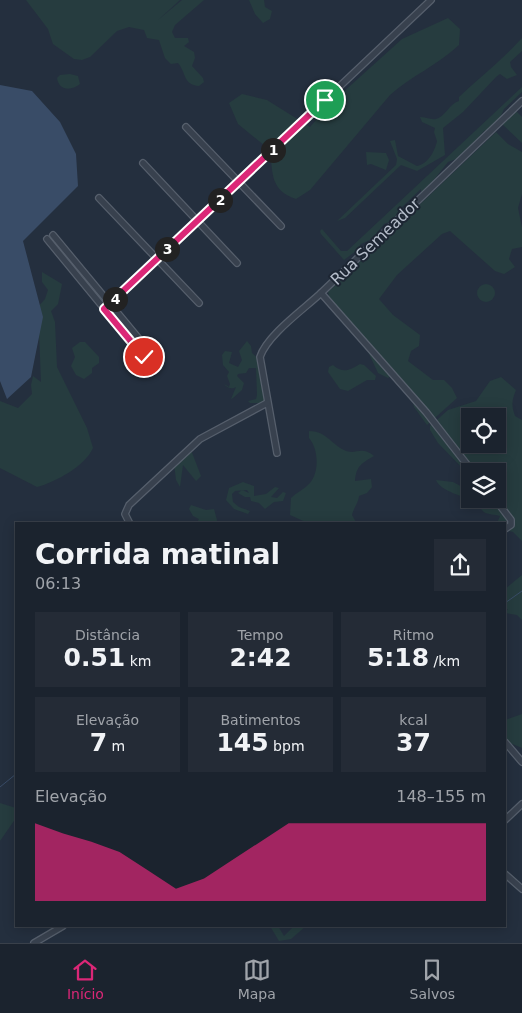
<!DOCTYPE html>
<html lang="pt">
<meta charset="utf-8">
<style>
:root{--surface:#1b232e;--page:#242b36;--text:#f1f3f6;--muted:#a0a4aa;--line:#39404a;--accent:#db2777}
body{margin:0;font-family:"DejaVu Sans",sans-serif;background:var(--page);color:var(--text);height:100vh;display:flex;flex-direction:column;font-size:19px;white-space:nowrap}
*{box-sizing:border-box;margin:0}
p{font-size:16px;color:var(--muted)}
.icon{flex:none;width:28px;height:28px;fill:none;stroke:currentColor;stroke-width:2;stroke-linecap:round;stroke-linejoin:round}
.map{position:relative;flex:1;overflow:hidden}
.sheet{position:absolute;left:15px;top:522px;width:491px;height:405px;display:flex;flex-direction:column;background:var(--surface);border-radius:0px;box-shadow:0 2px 12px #0003,0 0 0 1px var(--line)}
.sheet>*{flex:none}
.fabs{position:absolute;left:461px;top:408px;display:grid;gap:10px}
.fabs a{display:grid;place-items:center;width:45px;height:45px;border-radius:0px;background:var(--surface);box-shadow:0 2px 12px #0003,0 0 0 1px var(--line);font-size:25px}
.pin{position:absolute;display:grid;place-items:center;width:42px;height:42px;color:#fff;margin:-21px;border:2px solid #fff;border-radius:50%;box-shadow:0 1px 5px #0007}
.km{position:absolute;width:25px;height:25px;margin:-12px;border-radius:50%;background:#222;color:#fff;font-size:14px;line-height:25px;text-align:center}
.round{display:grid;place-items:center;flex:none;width:52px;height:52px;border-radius:0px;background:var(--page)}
.summary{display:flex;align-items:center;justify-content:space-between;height:85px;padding:0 20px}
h1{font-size:28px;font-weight:700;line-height:38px}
.metrics{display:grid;grid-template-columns:repeat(3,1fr);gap:8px;height:85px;padding:5px 20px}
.metrics div{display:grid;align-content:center;border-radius:0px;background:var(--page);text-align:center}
.metrics b{font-size:25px;font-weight:700}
.metrics small{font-size:14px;font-weight:400}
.metrics p{font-size:14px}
.chart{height:140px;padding:10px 20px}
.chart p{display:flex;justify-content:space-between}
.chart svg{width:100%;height:90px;margin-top:5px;fill:var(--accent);opacity:.7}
.tab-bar{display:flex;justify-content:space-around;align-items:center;height:70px;border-top:1px solid var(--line);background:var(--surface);font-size:14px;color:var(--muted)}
.tab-bar a{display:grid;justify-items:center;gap:2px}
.tab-bar .selected{color:var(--accent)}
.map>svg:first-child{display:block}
.green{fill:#263c3f;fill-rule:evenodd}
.water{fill:#394c67}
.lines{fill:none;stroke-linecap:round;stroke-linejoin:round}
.stream{stroke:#394c67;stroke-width:1}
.minor-casing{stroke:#565f6c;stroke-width:8}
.minor{stroke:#38414e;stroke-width:5.5}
.route-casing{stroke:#fff;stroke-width:10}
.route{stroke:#db2777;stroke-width:6}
.labels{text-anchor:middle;stroke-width:4;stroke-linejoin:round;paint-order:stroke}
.street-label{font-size:16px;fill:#b4bcc9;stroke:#1d2633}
</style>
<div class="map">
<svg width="522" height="943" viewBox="0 0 522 943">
<rect width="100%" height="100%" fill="#242f3e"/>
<g class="green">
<path d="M26 0H180L158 20 182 0H204L175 25 172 32 175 38H188L189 42 184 46 194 52 195 58 192 66 203 78 204 82 199 86C183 85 186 72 178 63L171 64 165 58 159 40 147 38 144 30 129 27 117 31 90 57 82 60 74 59 53 44 48 29Z"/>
<polygon points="249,0 264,0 265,7 272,11 270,19 263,23 255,14"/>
<path d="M448 18 460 29 459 45C438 65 411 76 390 95L310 190 296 199C270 190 273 174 270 150L238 124 229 103 242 94 267 100 310 127 330 104 402 39Z"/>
<path d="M522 38V51L510 62 511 67 517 75 507 79 500 74 496 77 463 112 443 128 445 155 417 171 401 165 345 218 337 221 396 165 397 159 390 141 395 140 398 156 417 166C428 164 435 151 437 141L434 132 435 128 422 122 420 117C425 117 431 120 436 119 445 117 449 104 459 101V97C480 77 502 60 522 38Z"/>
<path d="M70 74 78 76 80 84C71 91 59 91 57 78L60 75Z"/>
<polygon points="522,87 522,92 504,109 496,127 484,131 462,157 448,162 429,186 421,192 421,189 401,208 392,221 384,224 372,239 361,244 356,251 344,260 321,234 320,231 322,229 341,251 347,251"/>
<polygon points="516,111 522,117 522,143 502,124"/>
<polygon points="496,132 508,144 522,152 522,194 518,208 522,227 522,247 512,249 509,259 515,267 504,274 495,271 450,231 442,234 397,275 379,299 393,315 420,335 419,346 411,351 408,361 433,380 444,380 452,388 457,398 427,425 414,407 412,397 395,372 388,378 378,373 362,339 330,300 328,292"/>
<polygon points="366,152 386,153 389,160 386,170 371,164 367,165"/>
<path d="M42 272 62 284 58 304 51 311 55 322 57 367 87 428 93 448C85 466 56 482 37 487L0 468V401L18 408 32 394 31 385 33 376 41 382 38 307 45 299 48 290 42 282Z"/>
<circle cx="486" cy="293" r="9"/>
<path d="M247 341 251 346 252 353 266 366V370L260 375 265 399 263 403H250L248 401 256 399 257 395 256 368H249L246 373 238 374 237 376 244 383 242 390 233 398 231 399 236 387C232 390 226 387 224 384L229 387 230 384 227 376 229 372 223 365 222 355 225 351 232 352 229 363 238 367 242 360 239 351Z"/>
<polygon points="80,342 85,342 99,357 99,363 92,368 92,373 84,379 76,375 71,366 75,357 72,348"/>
<path d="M360 364 364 365 376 376 375 380H367L348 391 340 389 328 372 329 367 333 365C343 374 350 370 360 364Z"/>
<path d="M501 377 516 390C512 400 511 405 515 416L522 420V541L513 532 505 530V524L497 523 500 516C495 514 488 515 484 512 481 510 480 506 476 503 465 496 441 492 436 480L453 482 470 491V499H498V471H470V476L438 443 430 430V426L448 410 476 401 490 381ZM470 416H498V444H470Z"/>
<path d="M309 431C326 431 330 443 344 450 356 456 360 445 374 456 362 463 356 466 355 481L371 479 372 487 367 493 359 496C358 504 354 507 352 515L357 524H310L290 515 291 498C297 492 305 489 310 483 320 471 318 448 309 438Z"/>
<polygon points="191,450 201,476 196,481 183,465 180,487 176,480 174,464"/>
<polygon points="243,482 254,486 254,496 266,494 275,487 279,488 271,497 277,498 283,492 286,493 283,501 274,502 265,509 259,503 251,501 250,497 245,497 238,493 242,490 249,493 247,490 235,491 232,494 233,502 239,507 250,511 248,514 234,509 226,500 229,488"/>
<polygon points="191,505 206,510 214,509 218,524 196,524 199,519 193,516 189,509"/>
<polygon points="522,575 522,620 517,615 505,613 508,609 505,609 505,589"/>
<polygon points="522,714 522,748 510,743 505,749 505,720"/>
<polygon points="0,803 16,808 16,818 0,841"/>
<polygon points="270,926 278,926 284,936 294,926 306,926 291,939 279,941"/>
</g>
<polygon class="water" points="0,85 32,91 60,122 76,154 78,186 23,241 43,317 31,377 7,399 0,381"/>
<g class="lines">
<g class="stream">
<polyline points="505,603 522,591"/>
<polyline points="0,787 16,774"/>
</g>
<g class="minor-casing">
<g id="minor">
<polyline points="186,127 281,226"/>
<polyline points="143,163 237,263"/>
<polyline points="99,198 199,303"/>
<polyline points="53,235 150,352"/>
<polyline points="47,239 144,357"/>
<polyline points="104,309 431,0"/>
<path d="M277 453 260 357C267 335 304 309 321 293"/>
<polyline points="472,471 426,412 321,293 522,101"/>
<polyline points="495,499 511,520 511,525 505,529"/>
<polyline points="130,524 125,514 129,505 200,439 267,403"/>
<polyline points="505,742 522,762"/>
<polyline points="505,820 522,804"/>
<polyline points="505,874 522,889"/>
<polyline points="34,943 63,926"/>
</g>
</g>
<use href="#minor" class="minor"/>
</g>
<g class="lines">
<g class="route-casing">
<polyline id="route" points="144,357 104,309 325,100"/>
</g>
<use href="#route" class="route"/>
</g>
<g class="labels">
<g class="street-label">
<text transform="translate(375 241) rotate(-44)" y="6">Rua Semeador</text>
</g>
</g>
</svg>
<div class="fabs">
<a><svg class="icon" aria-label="locate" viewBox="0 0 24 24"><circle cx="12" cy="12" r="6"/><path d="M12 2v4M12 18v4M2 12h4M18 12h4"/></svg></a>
<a><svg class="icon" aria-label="layers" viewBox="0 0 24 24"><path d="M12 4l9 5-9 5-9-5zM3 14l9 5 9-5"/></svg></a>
</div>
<div class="pin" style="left:325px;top:100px;background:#1e9e55"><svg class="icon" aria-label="arrive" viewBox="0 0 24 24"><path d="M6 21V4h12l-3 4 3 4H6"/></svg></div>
<div class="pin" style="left:144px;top:357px;background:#d93025"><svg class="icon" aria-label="check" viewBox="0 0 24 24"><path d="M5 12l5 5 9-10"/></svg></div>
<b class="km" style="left:273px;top:150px">1</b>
<b class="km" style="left:220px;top:200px">2</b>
<b class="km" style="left:167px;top:249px">3</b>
<b class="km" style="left:115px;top:299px">4</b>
<section class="sheet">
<div class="summary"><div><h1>Corrida matinal</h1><p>06:13</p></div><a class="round"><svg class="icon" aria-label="share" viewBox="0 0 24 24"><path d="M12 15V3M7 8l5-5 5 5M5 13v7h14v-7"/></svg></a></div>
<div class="metrics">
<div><p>Distância</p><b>0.51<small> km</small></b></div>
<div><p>Tempo</p><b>2:42</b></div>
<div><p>Ritmo</p><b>5:18<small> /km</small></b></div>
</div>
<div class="metrics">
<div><p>Elevação</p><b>7<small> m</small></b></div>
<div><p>Batimentos</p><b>145<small> bpm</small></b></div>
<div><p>kcal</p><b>37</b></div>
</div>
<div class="chart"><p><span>Elevação</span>148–155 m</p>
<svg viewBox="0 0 160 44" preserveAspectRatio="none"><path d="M0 44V6L10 11L20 15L30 20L40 29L50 38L60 33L70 24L80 15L90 6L100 6L110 6L120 6L130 6L140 6L150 6L160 6V44z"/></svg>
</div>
</section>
</div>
<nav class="tab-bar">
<a class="selected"><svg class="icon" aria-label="home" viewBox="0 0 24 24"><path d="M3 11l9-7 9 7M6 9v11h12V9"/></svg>Início</a>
<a><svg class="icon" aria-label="map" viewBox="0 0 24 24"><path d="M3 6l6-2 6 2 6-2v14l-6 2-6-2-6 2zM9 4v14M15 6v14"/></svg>Mapa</a>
<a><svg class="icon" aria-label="saved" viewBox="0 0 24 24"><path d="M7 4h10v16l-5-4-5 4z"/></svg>Salvos</a>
</nav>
